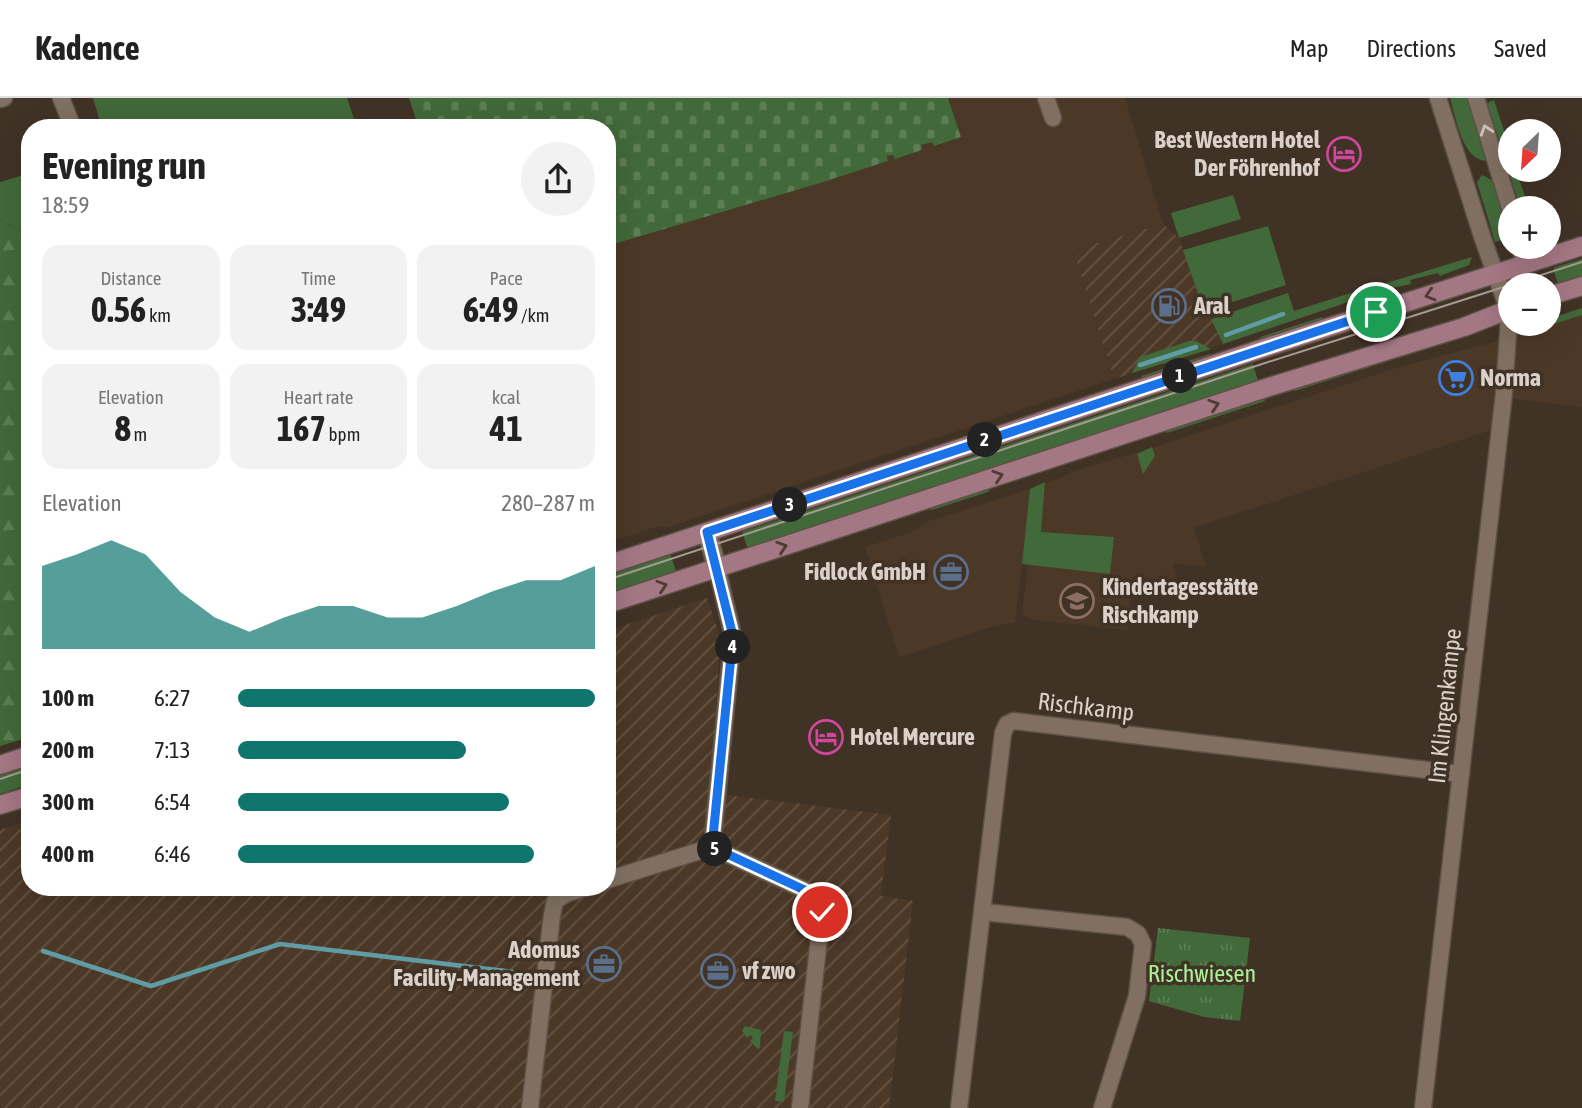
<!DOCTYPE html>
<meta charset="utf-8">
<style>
:root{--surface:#fff;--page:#f2f2f2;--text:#222;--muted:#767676;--line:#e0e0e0;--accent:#0f766e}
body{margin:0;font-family:"Asap Condensed",sans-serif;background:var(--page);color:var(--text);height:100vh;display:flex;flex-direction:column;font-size:26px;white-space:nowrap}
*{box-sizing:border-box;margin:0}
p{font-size:23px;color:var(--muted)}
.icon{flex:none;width:38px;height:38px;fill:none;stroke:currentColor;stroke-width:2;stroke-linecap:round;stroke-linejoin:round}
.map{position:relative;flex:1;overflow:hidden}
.drawer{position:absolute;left:21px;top:21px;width:595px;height:777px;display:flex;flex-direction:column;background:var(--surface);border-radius:28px;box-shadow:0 7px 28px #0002}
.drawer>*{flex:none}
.needle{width:46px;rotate:205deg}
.fabs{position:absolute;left:1498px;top:21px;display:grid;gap:14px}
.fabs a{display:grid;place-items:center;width:63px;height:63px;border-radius:50%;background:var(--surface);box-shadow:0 7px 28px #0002;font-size:35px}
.pin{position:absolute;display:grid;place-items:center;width:60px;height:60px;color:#fff;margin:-30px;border:4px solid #fff;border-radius:50%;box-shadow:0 2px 7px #0007}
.km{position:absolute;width:35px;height:35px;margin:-18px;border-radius:50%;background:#222;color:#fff;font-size:19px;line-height:35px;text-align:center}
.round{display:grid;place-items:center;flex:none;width:74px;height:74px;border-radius:37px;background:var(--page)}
.head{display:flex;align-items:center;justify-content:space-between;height:119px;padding:0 21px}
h1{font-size:38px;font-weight:700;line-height:52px}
.figures{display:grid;grid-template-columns:repeat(3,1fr);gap:10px;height:119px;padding:7px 21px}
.figures div{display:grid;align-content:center;border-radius:18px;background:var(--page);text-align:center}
.figures b{font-size:35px;font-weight:700}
.figures small{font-size:19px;font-weight:400}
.figures p{font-size:19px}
.chart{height:196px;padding:14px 21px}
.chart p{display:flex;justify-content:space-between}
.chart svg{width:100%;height:126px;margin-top:7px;fill:var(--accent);opacity:.7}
ul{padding:0 21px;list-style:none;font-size:23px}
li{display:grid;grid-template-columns:112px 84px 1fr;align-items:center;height:52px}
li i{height:18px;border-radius:9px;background:var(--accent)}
header{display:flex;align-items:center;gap:42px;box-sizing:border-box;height:98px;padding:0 35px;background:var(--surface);border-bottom:2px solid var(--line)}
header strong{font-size:33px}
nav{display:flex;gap:38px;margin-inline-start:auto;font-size:24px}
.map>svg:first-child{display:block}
.built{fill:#4c3826}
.industrial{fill:url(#industrial-furrows)}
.grass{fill:#426939}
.forest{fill:url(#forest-firs)}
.cemetery{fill:url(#cemetery-stones)}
.park{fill:url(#park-tufts)}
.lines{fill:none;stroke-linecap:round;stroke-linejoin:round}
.stream{stroke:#5f9ca5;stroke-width:4.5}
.minor-casing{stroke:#5d5146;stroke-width:19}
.tertiary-casing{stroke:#5d5146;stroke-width:21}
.secondary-casing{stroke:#5d5146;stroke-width:21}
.minor{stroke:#817062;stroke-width:16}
.tertiary{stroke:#817062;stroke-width:18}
.secondary{stroke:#a47784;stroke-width:18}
.tram{stroke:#a69b92;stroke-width:2}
.oneway{stroke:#cdc2ba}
.oneway2{stroke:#503c34}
.route-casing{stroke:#fff;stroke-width:14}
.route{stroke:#1a73e8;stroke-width:9}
.labels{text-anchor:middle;stroke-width:7;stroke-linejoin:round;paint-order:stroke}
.poi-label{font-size:24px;font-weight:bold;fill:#dad1c9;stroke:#413226;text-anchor:start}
.street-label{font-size:24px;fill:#dad1c9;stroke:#413226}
.park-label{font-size:24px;fill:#a8f198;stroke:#413226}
</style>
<header>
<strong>Kadence</strong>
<nav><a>Map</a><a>Directions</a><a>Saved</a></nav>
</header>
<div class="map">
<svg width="1582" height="1010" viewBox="0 0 1582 1010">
<defs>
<pattern id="industrial-furrows" width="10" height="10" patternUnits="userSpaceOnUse" patternTransform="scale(1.75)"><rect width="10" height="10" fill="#4c3826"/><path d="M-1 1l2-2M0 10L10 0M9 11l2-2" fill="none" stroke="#655444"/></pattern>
<pattern id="forest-firs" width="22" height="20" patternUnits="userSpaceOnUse" patternTransform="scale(1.75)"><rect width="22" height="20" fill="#426939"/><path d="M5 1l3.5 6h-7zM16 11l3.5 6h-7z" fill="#5d7d54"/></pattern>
<pattern id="cemetery-stones" width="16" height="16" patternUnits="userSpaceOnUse" patternTransform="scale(1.75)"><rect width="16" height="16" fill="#426939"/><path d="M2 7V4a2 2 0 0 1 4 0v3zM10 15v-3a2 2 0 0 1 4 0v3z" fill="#5d7d54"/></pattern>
<pattern id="park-tufts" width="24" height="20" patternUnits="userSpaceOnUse" patternTransform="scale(1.75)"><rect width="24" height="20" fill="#426939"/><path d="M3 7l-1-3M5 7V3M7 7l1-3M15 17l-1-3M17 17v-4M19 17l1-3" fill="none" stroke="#5d7d54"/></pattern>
</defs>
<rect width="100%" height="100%" fill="#413226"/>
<g class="built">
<polygon points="948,0 1125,0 1163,126 1073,152 1114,281 669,429 659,428 607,445 607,148 820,85 888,62 887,59 894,56 895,60 921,52 921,47 932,44 934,47 961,39"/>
<polygon points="1582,217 1582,309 1513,301 1510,326 1194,430 1206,469 1173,465 1178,483 1133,478 1127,532 1034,522 1022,516 1028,467 1022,466 1015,524 988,530 899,559 865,449 909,435 929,423 1030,391 1087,369 1136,355 1399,269 1520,237"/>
</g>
<g class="industrial">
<polygon points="1163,126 1179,140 1204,213 1211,221 1223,246 1114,281 1073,152"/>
<polygon points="707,500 720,539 711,695 891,717 881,798 913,803 889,1010 0,1010 0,732 30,722 30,789 607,789 607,533"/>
</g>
<g class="grass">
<polygon points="93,0 347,0 357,30 102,30"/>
<path d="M1450 0H1471L1489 61 1487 63C1462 63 1456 19 1450 0Z"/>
<polygon points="1494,2 1510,51 1503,54 1487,5"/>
<polygon points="1510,55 1510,72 1516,72 1529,110 1520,110 1504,57"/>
<polygon points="30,75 30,140 0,121 0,84"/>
<polygon points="1482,77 1494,83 1508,140 1495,144 1477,84"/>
<polygon points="1233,97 1241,121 1179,140 1171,115"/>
<polygon points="1268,128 1286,187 1204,213 1183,152"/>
<polygon points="1472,159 1469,167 1440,178 1438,175 1410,182 1411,186 1377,193 1380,187"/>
<polygon points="1582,161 1582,181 1559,188 1553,172 1555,169"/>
<polygon points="1357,193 1363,196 1363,199 1223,246 1211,221 1288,195 1294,213"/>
<polygon points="1582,210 1582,217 1520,237 1523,229 1533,226 1549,226 1549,221"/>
<polygon points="1322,219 1323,221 1303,231 1262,243 1260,239"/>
<polygon points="1189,243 1196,243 1211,251 1132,275 1140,259"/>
<polygon points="1210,256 1212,259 1143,282 1141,278"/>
<polygon points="1381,262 1382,265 1295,293 1293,287"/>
<polygon points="1253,266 1258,283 748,451 742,434"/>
<polygon points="1263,297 1265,303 1167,335 1166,329"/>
<polygon points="1152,349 1155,358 1143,376 1137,356"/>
<polygon points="1045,384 1041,434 1114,439 1110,476 1022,466 1030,391"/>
<polygon points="992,387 988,394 932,412 925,409"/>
<polygon points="30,448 30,508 21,499 23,450"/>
<polygon points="669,452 676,473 607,497 607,473"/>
<polygon points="30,665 30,686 0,696 0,675"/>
<polygon points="745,928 761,932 760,949 758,951 750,943 753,940 751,937 747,940 742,933"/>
<polygon points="784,933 793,934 784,1004 775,1003"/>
</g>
<polygon class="forest" points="0,121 30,140 30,448 23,451 21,499 30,508 30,639 0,648"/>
<polygon class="cemetery" points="409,0 948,0 961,39 934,48 932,44 921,47 922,52 895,61 893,57 887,58 888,63 820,85 607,148 607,30 419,30"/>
<polygon class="park" points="1158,830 1250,840 1240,923 1204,919 1149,903"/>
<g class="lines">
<g class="stream">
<polyline points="1226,237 1283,216"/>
<polyline points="1140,267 1196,249"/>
<polyline points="43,853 151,888 280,846 513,874"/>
</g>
<g class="minor-casing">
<g id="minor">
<polyline points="61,0 73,30"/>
<polyline points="1046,0 1053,20"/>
<polyline points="1438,0 1483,141 1508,211"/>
<polyline points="1476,0 1510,110"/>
<polyline points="0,1 4,0"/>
<polyline points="1517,187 1524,167 1521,149"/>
<polyline points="712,749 811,795 819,803 822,814 800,1010"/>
<polyline points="712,749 733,538 717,470"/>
<polyline points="607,782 712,749"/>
<polyline points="983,814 1127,829 1138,836 1143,846 1137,898 1102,1010"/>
<polyline points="530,1010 552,817 555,803 566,796 587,789"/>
<polyline points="959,1010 1003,635 1007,626 1014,623 1461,676"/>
<polyline points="1423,1010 1504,295 1510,206"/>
</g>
</g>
<g class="tertiary-casing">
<polyline id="tertiary" points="707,434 717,470"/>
</g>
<g class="secondary-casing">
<g id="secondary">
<polyline points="1549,198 1582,188"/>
<polyline points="607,467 1258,252 1582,148"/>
<polyline points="607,506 1269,289 1464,229 1510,211"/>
<polyline points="0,667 30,657"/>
<polyline points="0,707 30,698"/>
</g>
</g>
<use href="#minor" class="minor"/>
<use href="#tertiary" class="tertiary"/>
<use href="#secondary" class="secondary"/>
<g class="tram">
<polyline points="607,482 1262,266 1582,164"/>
<polyline points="0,681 30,671"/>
</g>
</g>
<defs><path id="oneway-chevron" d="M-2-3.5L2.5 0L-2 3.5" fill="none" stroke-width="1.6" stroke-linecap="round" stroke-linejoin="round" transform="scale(1.75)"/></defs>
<use class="oneway" href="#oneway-chevron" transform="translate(1486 32) rotate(-108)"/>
<g class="oneway2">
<use href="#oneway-chevron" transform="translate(1430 197) rotate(163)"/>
<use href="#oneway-chevron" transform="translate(1214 307) rotate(-18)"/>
<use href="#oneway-chevron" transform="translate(998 378) rotate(-18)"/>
<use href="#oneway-chevron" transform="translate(782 449) rotate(-18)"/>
<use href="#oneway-chevron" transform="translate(662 488) rotate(-18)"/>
</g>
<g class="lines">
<g class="route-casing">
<polyline id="route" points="822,814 819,803 811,795 712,749 733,538 707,434 1376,214"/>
</g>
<use href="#route" class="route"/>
</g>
<defs>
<g id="hotel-ring" transform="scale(1.75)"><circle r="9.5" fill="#413226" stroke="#d1479c" stroke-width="1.5"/><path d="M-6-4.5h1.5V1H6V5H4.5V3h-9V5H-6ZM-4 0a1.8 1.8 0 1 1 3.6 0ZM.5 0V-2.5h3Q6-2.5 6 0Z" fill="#d1479c"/></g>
<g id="fuel-ring" transform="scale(1.75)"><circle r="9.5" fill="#413226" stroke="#5c6f8a" stroke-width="1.5"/><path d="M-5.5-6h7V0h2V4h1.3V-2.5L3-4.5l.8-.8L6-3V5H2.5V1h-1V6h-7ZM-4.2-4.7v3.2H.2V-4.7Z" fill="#5c6f8a"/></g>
<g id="supermarket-ring" transform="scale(1.75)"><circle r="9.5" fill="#413226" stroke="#3f7fe0" stroke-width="1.5"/><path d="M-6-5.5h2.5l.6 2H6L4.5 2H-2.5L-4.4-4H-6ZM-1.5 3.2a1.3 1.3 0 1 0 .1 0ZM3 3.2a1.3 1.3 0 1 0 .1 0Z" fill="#3f7fe0"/></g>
<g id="office-ring" transform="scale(1.75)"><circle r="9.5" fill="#413226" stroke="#5c6f8a" stroke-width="1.5"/><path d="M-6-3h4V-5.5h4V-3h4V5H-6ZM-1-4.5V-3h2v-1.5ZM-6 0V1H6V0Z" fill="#5c6f8a"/></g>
<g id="school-ring" transform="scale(1.75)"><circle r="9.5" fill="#413226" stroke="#8d6e63" stroke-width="1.5"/><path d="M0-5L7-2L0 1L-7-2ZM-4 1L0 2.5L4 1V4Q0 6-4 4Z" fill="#8d6e63"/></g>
</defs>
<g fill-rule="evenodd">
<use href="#hotel-ring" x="1344" y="56"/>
<use href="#fuel-ring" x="1169" y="208"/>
<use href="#supermarket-ring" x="1456" y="280"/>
<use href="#office-ring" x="951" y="474"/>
<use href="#school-ring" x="1077" y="503"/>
<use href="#hotel-ring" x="826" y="639"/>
<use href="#office-ring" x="604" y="866"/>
<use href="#office-ring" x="718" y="873"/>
</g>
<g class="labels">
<g class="poi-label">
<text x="1320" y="50" text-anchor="end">Best Western Hotel<tspan x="1320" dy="28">Der Föhrenhof</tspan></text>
<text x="1194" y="216">Aral</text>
<text x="1480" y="288">Norma</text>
<text x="926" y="482" text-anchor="end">Fidlock GmbH</text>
<text x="1102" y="497">Kindertagesstätte<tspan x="1102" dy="28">Rischkamp</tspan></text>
<text x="850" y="647">Hotel Mercure</text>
<text x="580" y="860" text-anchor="end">Adomus<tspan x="580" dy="28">Facility-Management</tspan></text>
<text x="742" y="881">vf zwo</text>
</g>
<g class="street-label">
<text transform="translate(1445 608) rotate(-84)" y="8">Im Klingenkampe</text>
<text transform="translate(1086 609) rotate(7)" y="8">Rischkamp</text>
</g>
<g class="park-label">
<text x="1202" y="884">Rischwiesen</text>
</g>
</g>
</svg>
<div class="fabs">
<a><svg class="needle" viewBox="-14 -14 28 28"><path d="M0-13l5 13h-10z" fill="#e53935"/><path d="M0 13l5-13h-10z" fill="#767676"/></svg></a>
<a>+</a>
<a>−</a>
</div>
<div class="pin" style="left:1376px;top:214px;background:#1e9e55"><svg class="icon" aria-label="arrive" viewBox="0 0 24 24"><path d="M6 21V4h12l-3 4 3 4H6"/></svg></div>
<div class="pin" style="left:822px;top:814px;background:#d93025"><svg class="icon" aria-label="check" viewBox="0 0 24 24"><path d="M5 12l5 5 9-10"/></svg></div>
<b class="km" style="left:1180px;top:278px">1</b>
<b class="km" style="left:985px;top:342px">2</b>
<b class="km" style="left:790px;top:407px">3</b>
<b class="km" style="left:733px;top:549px">4</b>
<b class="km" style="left:715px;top:751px">5</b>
<section class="drawer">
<div class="head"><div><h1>Evening run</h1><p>18:59</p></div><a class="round"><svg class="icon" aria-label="share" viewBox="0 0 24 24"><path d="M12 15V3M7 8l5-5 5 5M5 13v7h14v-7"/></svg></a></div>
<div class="figures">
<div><p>Distance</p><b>0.56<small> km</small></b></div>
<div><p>Time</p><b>3:49</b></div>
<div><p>Pace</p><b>6:49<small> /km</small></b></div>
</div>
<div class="figures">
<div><p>Elevation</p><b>8<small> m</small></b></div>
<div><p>Heart rate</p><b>167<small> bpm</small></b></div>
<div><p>kcal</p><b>41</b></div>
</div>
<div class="chart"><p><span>Elevation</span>280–287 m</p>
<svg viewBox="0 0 160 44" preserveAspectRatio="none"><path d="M0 44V15L10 11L20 6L30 11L40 24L50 33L60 38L70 33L80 29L90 29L100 33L110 33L120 29L130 24L140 20L150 20L160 15V44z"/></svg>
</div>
<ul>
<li><b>100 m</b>6:27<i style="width:100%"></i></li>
<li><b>200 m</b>7:13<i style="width:64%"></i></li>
<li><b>300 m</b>6:54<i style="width:76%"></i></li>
<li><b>400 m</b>6:46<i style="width:83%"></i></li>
</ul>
</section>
</div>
